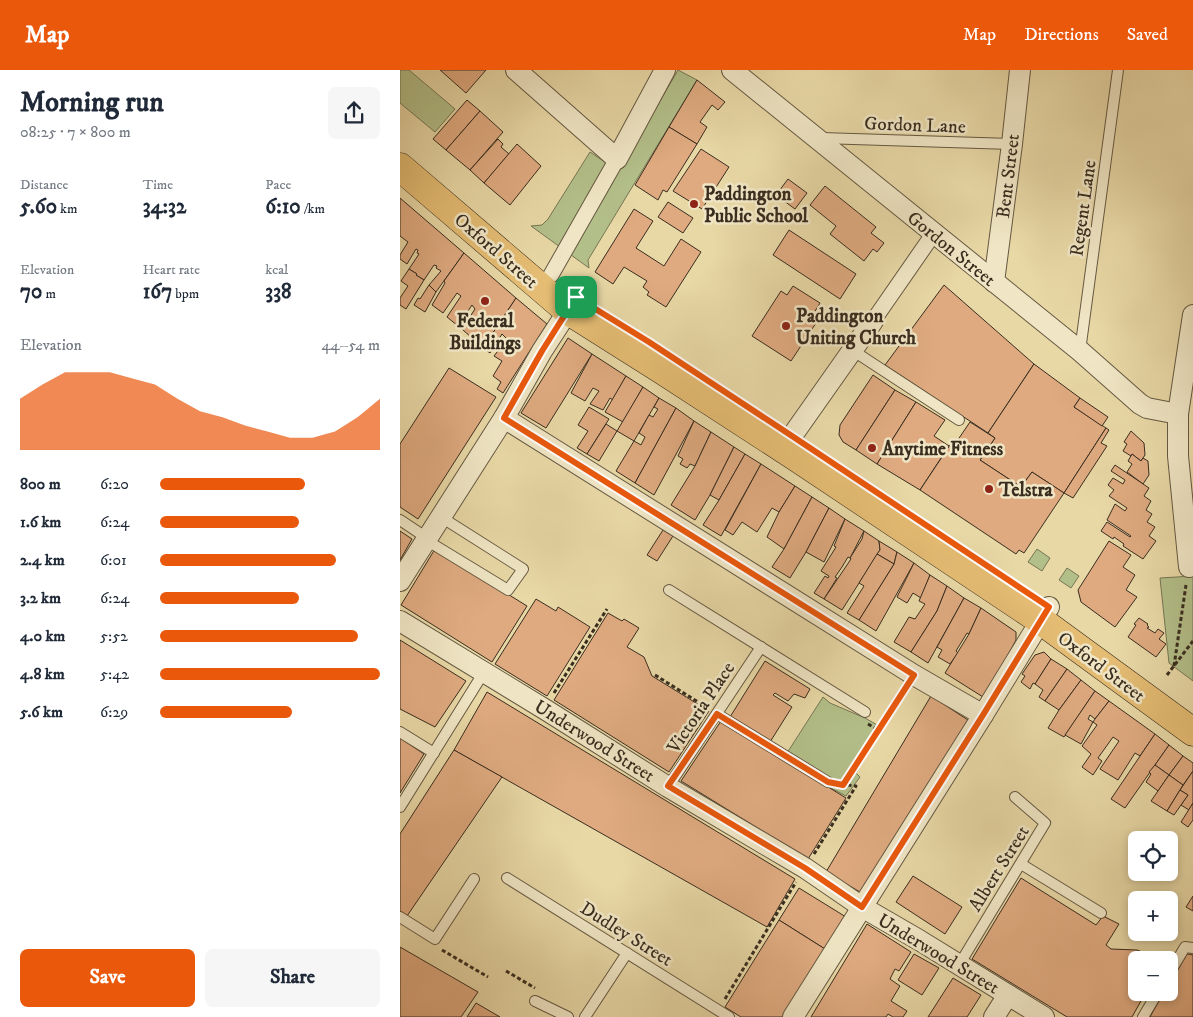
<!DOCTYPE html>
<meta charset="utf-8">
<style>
:root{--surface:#fff;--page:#f6f6f7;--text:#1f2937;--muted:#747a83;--accent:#ea580c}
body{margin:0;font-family:"IM FELL DW Pica",serif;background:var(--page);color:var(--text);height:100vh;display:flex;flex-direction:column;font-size:19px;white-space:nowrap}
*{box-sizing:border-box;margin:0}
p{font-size:16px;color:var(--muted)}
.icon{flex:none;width:28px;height:28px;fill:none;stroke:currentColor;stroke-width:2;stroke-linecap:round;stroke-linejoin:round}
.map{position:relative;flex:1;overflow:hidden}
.drawer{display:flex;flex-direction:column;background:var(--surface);width:400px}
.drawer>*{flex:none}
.buttons{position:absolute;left:728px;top:761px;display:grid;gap:10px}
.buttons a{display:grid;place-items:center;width:50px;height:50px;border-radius:8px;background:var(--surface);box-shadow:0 2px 8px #0003;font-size:25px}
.pin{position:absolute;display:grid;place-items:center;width:42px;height:42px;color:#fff;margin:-21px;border-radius:10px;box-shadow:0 2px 8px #0006}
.round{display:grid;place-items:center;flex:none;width:52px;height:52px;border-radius:8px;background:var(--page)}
.headline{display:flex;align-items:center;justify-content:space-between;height:85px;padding:0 20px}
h1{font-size:28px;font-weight:700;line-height:38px}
.stats{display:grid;grid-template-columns:repeat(3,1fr);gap:8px;height:85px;padding:5px 20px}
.stats div{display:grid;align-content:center}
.stats b{font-size:21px;font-weight:700}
.stats small{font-size:14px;font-weight:400}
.stats p{font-size:14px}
.chart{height:140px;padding:10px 20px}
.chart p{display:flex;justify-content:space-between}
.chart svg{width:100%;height:90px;margin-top:5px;fill:var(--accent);opacity:.7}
.cta{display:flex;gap:10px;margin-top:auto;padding:10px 20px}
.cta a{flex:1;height:58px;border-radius:8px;background:var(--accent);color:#fff;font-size:20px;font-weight:700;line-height:58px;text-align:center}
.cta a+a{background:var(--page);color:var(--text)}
ul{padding:0 20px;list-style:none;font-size:16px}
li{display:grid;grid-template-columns:80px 60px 1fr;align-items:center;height:38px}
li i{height:12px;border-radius:6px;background:var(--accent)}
header{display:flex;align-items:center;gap:30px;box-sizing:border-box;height:70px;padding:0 25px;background:var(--accent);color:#fff}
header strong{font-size:24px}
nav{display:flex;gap:28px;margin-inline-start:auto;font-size:18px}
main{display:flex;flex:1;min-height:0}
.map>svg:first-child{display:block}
.green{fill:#b3bf89;stroke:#767654}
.building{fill:#dfaa80;stroke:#392d1f}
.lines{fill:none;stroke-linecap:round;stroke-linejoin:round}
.service-casing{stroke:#655841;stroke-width:12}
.pedestrian-casing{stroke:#655841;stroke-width:17}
.minor-casing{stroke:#655841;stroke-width:22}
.primary-casing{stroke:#392d1f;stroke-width:29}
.path{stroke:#392d1f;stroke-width:3;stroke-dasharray:4 2.5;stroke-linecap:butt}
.service{stroke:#f0e6c5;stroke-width:10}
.pedestrian{stroke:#f0e6c5;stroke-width:15}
.minor{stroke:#f0e6c5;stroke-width:20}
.primary{stroke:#e4bc73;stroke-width:28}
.route-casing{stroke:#fff;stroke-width:10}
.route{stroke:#ea580c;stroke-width:6}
.poi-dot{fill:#8f2418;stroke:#f0e6c5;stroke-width:2}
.labels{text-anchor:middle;stroke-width:5;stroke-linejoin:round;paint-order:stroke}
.street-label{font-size:19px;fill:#392d1f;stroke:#f0e6c5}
.poi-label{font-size:19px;font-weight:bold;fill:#392d1f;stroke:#f0e6c5;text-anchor:start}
</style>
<header>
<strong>Map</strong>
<nav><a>Map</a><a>Directions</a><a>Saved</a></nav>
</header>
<main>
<section class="drawer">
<div class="headline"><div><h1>Morning run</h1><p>08:25 · 7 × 800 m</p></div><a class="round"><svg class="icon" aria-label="share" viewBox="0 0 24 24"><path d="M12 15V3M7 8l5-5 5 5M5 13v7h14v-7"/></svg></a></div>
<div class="stats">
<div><p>Distance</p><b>5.60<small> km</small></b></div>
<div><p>Time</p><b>34:32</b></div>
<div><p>Pace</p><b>6:10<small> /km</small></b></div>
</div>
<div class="stats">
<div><p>Elevation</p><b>70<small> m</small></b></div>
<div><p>Heart rate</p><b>167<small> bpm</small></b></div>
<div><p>kcal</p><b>338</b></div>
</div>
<div class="chart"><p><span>Elevation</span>44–54 m</p>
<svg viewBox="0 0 160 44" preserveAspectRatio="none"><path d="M0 44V19L10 12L20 6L30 6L40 6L50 9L60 12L70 19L80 25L90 28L100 32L110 35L120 38L130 38L140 35L150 28L160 19V44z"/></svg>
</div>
<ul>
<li><b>800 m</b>6:20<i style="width:66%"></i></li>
<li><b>1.6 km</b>6:24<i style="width:63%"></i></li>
<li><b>2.4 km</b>6:01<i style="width:80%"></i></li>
<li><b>3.2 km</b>6:24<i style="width:63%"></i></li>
<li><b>4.0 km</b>5:52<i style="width:90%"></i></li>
<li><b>4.8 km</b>5:42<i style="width:100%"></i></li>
<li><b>5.6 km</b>6:29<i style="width:60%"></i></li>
</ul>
<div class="cta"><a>Save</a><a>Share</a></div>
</section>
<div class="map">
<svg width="793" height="947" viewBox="0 0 793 947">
<rect width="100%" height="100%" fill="#e8d8a6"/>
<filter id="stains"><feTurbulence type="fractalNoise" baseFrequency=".004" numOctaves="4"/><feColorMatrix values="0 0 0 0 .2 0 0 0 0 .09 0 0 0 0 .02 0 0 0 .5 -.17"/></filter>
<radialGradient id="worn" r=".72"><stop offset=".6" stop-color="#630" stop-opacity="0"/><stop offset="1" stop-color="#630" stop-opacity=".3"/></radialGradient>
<g class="green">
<polygon points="0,0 9,0 55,39 35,62 0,33"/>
<polygon points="278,0 297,10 188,190 189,198 131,156 142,155 148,149 190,82 208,94 228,86"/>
<polygon points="637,479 650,488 642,501 628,492"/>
<polygon points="667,498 679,506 671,518 659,510"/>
<polygon points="793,506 793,611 769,593 760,508"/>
<polygon points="423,627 430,633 465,648 484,659 456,703 460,707 446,726 425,715 387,683"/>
</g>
<g class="building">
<polygon points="40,0 86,0 66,23"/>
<polygon points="297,10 325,32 318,40 312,35 300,52 307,57 297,74 269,57"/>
<polygon points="67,30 80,41 46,80 33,69"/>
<polygon points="80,41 103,62 70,100 46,80"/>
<polygon points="269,57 297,74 267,122 263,120 258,130 235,115"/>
<polygon points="98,69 103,74 101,77 109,84 84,113 70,100"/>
<polygon points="117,74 141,96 110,135 84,113"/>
<polygon points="301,79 329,97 302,139 273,121"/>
<polygon points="388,109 407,123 395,139 376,125"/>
<polygon points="425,116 476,157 471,163 484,173 477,182 473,179 464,191 430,164 436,156 410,135"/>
<polygon points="0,128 64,183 36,222 29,215 41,201 36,198 37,196 34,195 24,210 16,205 17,204 9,199 19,184 17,183 18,180 16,179 7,194 0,189 0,185 8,172 0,166"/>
<polygon points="268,132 293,148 283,163 258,147"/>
<polygon points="234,139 253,151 236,178 264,196 281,169 301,182 266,237 247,225 249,222 243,217 247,211 224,197 213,214 195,202"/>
<polygon points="389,160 456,204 440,229 373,185"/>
<polygon points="64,183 116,228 83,278 62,259 75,239 72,235 58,256 47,247 61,226 57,223 43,243 32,235 45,213 44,211"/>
<polygon points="9,199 17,204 16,205 24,210 6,239 0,235 0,228 8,216 1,211"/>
<polygon points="29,215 36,222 25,242 14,235 18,228 20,229"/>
<polygon points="544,215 634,294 588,363 485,295"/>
<polygon points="393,216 420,233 414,243 420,247 391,291 352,266 381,221 387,225"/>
<polygon points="116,228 147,254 103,323 97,319 101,312 93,306 102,291 94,286 107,269 102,264 90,283 83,278"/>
<polygon points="168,268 192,284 146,358 121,343"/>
<polygon points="192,284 226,306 213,330 210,328 203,340 190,334 199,321 193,318 185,331 171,323"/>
<polygon points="634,294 680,328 674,337 706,358 664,423 632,402 621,417 580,390 595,368 588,363"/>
<polygon points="49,298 96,327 18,449 0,437 0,374"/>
<polygon points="473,305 495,320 456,380 443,372 439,365 440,355"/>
<polygon points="226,306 243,317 223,352 205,342"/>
<polygon points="243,317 259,328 234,371 217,361"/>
<polygon points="495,320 516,332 477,394 456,380"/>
<polygon points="259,328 276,338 235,413 216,401 234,371 241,375 245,367 239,363 249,345 253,347 258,339 254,337"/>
<polygon points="680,328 708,347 702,356 674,337"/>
<polygon points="516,332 545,350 534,366 549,376 520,420 477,394"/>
<polygon points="189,337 209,349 187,384 177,378 188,361 178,355"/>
<polygon points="276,338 294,351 254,425 235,413"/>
<polygon points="294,351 311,362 295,396 290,394 287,398 280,394 283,389 278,386"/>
<polygon points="570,352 595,368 580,390 621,417 632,402 664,423 624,483 619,480 616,484 520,420 552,372 555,374"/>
<polygon points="206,354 217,361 199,391 187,384"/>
<polygon points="706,358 709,360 701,373 707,376 673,428 664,423"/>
<polygon points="731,361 744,373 745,385 741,391 732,384 731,386 723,381 727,374 724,372"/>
<polygon points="311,362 334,377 310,425 295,450 271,435 295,396"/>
<polygon points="334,377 345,384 319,430 310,425"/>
<polygon points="345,384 361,394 321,466 303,455 319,430"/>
<polygon points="732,384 741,391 743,388 748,391 749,405 743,414 727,402 732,394 728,391"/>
<polygon points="361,394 395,416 379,442 372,438 357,462 342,452 333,465 325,460"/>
<polygon points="715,395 749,418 744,426 751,431 746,440 752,444 747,452 755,457 749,466 756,471 743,489 723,476 724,474 714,467 713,469 701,461 707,452 730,467 731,466 707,450 715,434 725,441 727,438 709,426 714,420 708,415 713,408 723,414 725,410 711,401"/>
<polygon points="395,416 412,427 384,479 367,467 379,442"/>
<polygon points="412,427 429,438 406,482 390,508 372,497 384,479"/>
<polygon points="429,438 445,449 424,492 406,482"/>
<polygon points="445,449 464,461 450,488 448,487 442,497 435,507 437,508 424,529 414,523 425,506 428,508 429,506 421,501 436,477 434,476"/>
<polygon points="263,460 273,466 257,491 247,485"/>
<polygon points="0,461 12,469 0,490"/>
<polygon points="464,461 479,471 480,480 442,540 424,529 451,489 450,488 462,469"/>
<polygon points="479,471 497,482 494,494 477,484 480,480"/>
<polygon points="709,471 731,485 723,497 735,505 726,520 737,527 715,557 681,532 678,520"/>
<polygon points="35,479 127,536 92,592 1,535"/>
<polygon points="497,482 514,493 476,561 459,550 494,494"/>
<polygon points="477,484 494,494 459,550 447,543 464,516 459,513"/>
<polygon points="514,493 530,505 521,528 513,523 507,533 497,527"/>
<polygon points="530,505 547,516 537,541 511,582 494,572 509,547 515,549 525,534 519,531"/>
<polygon points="547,516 564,528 528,593 511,582 537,541"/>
<polygon points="564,528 581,538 569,564 567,563 556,581 558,583 550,594 538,587 542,580 537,577"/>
<polygon points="136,529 156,541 158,537 190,557 147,626 95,594"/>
<polygon points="581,538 616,562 616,570 601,598 583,627 545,603 569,564"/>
<polygon points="208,543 222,551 224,549 239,558 227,577 244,587 252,606 309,641 269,702 154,630"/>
<polygon points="739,548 748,554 747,555 749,557 747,558 755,563 758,559 764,563 759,569 766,574 756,587 728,567 736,555 734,554"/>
<polygon points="0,570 66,611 35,657 0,639"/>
<polygon points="644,582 651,589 635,614 633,613 630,619 621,612 625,606 622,604 635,585"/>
<polygon points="651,589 667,599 645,631 639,627 643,620 635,614"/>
<polygon points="365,591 410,619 405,628 394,624 388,631 375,623 373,625 392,637 370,672 330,647"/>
<polygon points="667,599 681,610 659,640 645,631"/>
<polygon points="681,610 695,621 664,667 648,658 659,640"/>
<polygon points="695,621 709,631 695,649 690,645 688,649 693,652 681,674 665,665"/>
<polygon points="87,622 395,809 367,857 54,680"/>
<polygon points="531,626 568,650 460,822 426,802"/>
<polygon points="709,631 755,664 740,686 735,683 718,710 700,699 719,671 713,667 698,688 702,691 693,705 682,697 691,684 682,676 697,655 693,652 695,649"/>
<polygon points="321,651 446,728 408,789 281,711"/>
<polygon points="755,664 769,675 725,738 711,729"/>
<polygon points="0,668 24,684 0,723"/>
<polygon points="769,675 783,686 769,705 755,695"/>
<polygon points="54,680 102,707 7,846 0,841 0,764"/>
<polygon points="783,686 793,693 793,701 783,715 769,705"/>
<polygon points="755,695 769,705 758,721 746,712 751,704 749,702"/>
<polygon points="793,701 793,733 789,740 781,735 788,725 780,720"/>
<polygon points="769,705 783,715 767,741 751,731"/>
<polygon points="780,720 788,725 774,745 767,741"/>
<polygon points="793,733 793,750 788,757 781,752"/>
<polygon points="513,806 562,837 545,864 496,832"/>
<polygon points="621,808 696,855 703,846 719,854 706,875 711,879 737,880 763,890 736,890 736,922 746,922 732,947 667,947 572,889"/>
<polygon points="399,818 446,847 425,879 379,850"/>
<polygon points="793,826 793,841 786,837"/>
<polygon points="379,850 425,879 384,947 341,947 325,937"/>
<polygon points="467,854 511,882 499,901 495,899 490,909 500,916 491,931 507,941 503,947 493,947 488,944 486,947 411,947"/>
<polygon points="0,877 78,922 61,947 0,947"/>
<polygon points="514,884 539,898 522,925 498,910"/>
<polygon points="787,884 793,885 793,947 750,947 764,922 769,922 769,915"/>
<polygon points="553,908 581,925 567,947 528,947"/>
<polygon points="76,933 100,947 67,947"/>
</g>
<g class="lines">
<g class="service-casing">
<g id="service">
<polyline points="421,68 612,74"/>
<polyline points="452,280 559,350"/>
<polyline points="680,281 718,0"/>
<polyline points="0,450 27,468"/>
<polyline points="26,470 108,520 123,499 41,447"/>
<polyline points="269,520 465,642"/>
<polyline points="317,644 428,712"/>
<polyline points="0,662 34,683"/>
<polyline points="268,717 361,577"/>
<polyline points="0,737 84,602"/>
<polyline points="621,794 701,843"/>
<polyline points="107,808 329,947"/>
<polyline points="0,847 35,869 74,809"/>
<polyline points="559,895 645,753 615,727"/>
<polyline points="769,904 785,877 793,878"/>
<polyline points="135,931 168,947"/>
<polyline points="185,947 227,883"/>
<polyline points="743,947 758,922"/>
</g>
</g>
<g class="pedestrian-casing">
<g id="pedestrian">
<polyline points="151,205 217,89"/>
<polyline points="473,251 534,163"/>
</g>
</g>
<g class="minor-casing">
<g id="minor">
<polyline points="116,0 217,89 265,0"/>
<polyline points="332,0 680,281 740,334 747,338 778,344"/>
<polyline points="594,212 612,74 620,0"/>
<polyline points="104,348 514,605 583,645"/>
<polyline points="392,366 473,251"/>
<polyline points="789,497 778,386 778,344 793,245"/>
<polyline points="0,511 104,348 142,281 177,227"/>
<polyline points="0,551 146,640 268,717 405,798 462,837 519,870 644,947"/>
<polyline points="393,947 583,645 649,537"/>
<polyline points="594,947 608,925"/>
</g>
</g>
<g class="primary-casing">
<polyline id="primary" points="0,97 167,240 262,300 396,387 640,550 793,662"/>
</g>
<g class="path">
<polyline points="774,596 786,515"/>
<polyline points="255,605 306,637"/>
<polyline points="767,605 793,571"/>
<polyline points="154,623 207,539"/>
<polyline points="468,654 478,660"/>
<polyline points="443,715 504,620"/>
<polyline points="414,784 456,716 441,714"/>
<polyline points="42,880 88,907"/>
<polyline points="106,901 135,918"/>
<polyline points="325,929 396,812"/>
</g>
<use href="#service" class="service"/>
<use href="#pedestrian" class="pedestrian"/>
<use href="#minor" class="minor"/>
<use href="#primary" class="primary"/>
</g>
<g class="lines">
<g class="route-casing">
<polygon id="route" points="176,227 249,272 392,366 649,537 583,645 462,837 405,798 268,716 317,644 428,712 443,715 514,605 104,348 142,281"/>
</g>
<use href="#route" class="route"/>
</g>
<g class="poi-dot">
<circle cx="294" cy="134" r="5"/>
<circle cx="85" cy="231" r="5"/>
<circle cx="386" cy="256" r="5"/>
<circle cx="472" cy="378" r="5"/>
<circle cx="589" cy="419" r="5"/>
</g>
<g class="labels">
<g class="street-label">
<text transform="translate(515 54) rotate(2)" y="7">Gordon Lane</text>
<text transform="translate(607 106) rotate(-83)" y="7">Bent Street</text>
<text transform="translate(682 138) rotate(-82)" y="7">Regent Lane</text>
<text transform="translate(552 178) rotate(39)" y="7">Gordon Street</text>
<text transform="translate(97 180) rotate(41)" y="7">Oxford Street</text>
<text transform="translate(702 596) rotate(37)" y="7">Oxford Street</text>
<text transform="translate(300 637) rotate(-56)" y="7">Victoria Place</text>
<text transform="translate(195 670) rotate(32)" y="7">Underwood Street</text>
<text transform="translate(598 798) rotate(-58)" y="7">Albert Street</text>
<text transform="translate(227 863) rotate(32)" y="7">Dudley Street</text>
<text transform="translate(539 883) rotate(31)" y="7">Underwood Street</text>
</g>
<g class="poi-label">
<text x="304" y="130">Paddington<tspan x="304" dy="22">Public School</tspan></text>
<text x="396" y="252">Paddington<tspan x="396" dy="22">Uniting Church</tspan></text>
<text x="85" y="257" text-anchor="middle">Federal<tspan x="85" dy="22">Buildings</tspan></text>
<text x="482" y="385">Anytime Fitness</text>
<text x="599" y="426">Telstra</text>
</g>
</g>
<rect width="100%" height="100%" filter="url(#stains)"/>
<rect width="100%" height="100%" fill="url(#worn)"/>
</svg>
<div class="buttons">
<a><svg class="icon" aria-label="locate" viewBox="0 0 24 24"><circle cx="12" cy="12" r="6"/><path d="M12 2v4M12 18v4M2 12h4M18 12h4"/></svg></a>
<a>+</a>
<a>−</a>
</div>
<div class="pin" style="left:176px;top:227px;background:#1e9e55"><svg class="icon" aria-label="arrive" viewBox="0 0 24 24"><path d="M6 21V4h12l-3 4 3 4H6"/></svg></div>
</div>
</main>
